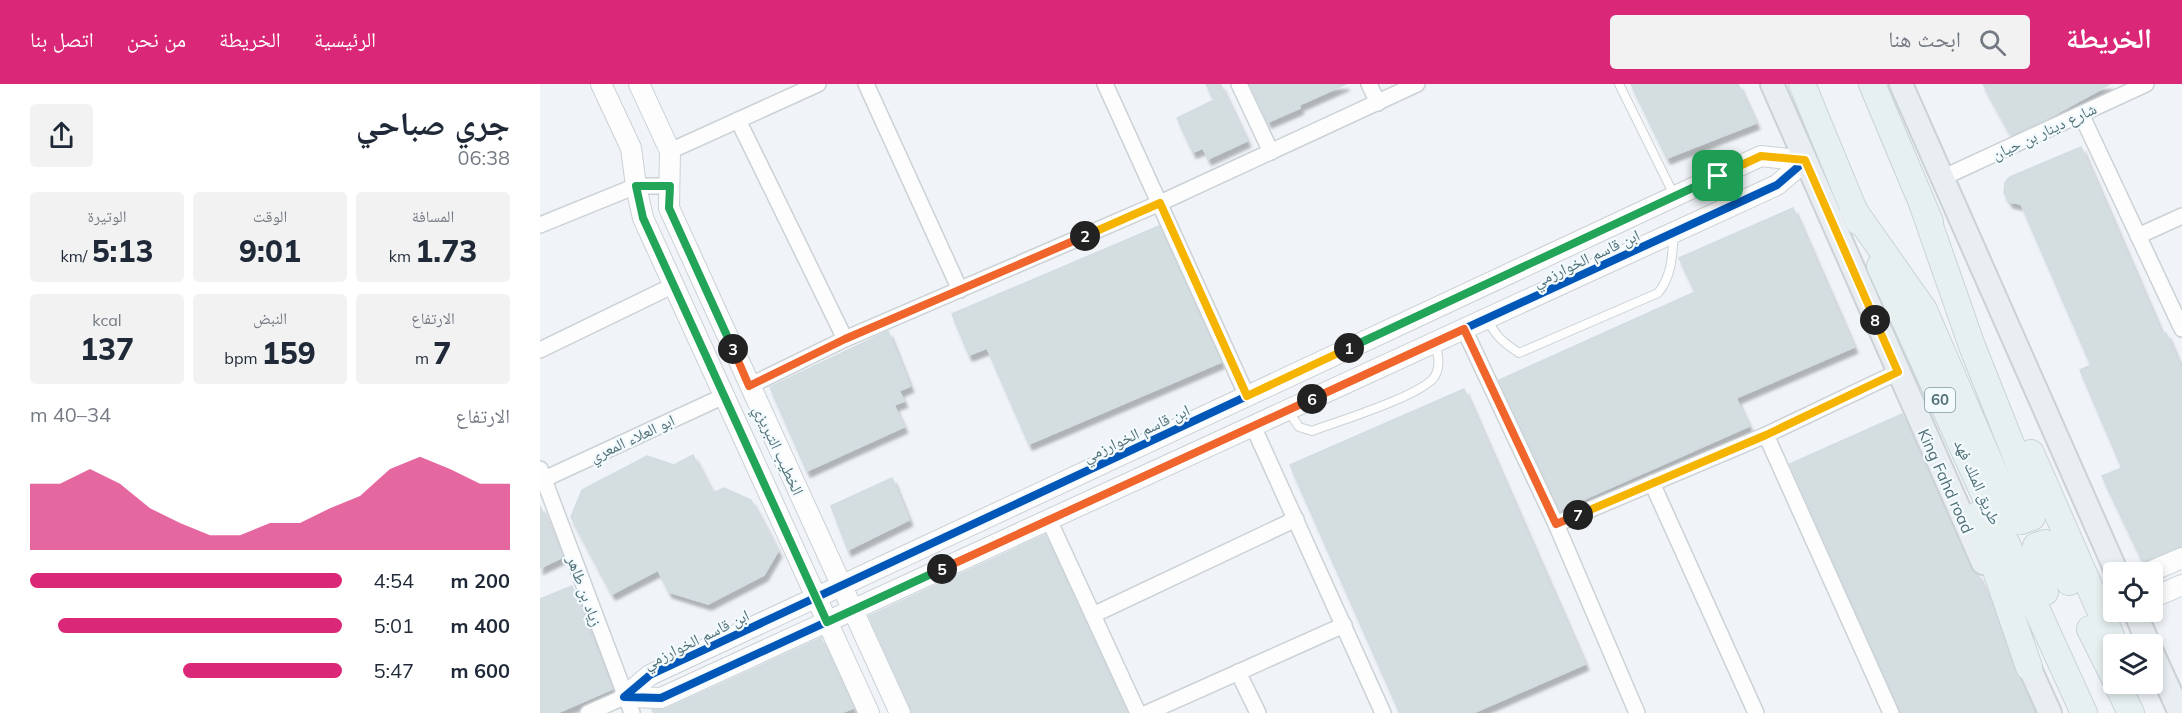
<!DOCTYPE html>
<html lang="ar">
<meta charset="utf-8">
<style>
:root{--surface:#fff;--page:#f2f2f3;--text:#1f2937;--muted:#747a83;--accent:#db2777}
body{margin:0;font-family:Mulish,"Noto Naskh Arabic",sans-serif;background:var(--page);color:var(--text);direction:rtl;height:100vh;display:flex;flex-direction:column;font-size:22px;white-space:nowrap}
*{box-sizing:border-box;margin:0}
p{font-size:20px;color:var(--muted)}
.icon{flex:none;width:33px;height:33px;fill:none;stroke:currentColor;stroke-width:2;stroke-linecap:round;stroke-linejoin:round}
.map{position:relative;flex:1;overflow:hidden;direction:ltr}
.details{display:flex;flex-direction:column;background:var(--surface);width:540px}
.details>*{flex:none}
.tools{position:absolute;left:1563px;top:478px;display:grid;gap:12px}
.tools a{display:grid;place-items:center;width:60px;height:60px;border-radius:6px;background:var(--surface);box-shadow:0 3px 9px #0003;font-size:30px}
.pin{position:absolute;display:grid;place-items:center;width:51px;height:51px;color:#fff;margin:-26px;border-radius:12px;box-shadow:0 3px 9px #0006}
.km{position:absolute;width:30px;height:30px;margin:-15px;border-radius:50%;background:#222;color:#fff;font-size:16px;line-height:30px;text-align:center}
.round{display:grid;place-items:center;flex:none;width:63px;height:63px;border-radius:6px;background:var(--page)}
.head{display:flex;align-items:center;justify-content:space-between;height:102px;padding:0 30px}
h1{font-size:33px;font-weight:800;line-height:45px}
.figures{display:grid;grid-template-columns:repeat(3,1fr);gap:9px;height:102px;padding:6px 30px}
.figures div{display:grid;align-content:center;border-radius:6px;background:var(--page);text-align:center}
.figures b{font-size:30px;font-weight:800}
.figures small{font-size:16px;font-weight:400}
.figures p{font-size:16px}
.chart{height:168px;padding:12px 30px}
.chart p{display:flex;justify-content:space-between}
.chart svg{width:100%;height:108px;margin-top:6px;fill:var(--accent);opacity:.7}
ul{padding:0 30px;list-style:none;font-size:20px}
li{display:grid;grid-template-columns:96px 72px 1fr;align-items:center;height:45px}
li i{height:15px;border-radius:8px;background:var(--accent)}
header{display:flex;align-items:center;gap:36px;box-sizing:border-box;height:84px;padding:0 30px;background:var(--accent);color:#fff}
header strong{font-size:28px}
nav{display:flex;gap:33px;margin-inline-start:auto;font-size:21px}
.search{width:420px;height:54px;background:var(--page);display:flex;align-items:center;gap:15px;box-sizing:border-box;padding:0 21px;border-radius:6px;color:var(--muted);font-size:22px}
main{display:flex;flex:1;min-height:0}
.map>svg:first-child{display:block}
.building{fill:#d4dee1;stroke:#d2dde1;stroke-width:1.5;filter:url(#shadow)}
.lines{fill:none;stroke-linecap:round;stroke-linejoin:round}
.lane-casing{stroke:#cbd2d5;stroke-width:10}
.street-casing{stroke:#cbd2d5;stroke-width:18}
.secondary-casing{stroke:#cad1d5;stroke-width:22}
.primary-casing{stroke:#ccd1d4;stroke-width:26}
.highway-casing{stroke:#c9d3d6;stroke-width:28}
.lane{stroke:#fdfdfe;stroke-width:8}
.street{stroke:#fdfdfe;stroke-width:15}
.secondary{stroke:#fdfdfe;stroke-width:20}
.primary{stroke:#e8eef2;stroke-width:22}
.highway{stroke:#e7f0f1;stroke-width:26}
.cycleway-casing{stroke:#f3fafe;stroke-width:11}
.cycleway{stroke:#0057b8;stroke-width:8}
.split-1-casing{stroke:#fff;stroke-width:12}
.split-2-casing{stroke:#fff;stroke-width:12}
.split-3-casing{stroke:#fff;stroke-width:12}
.split-4-casing{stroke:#fff;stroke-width:12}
.split-5-casing{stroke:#fff;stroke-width:12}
.split-6-casing{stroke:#fff;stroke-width:12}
.split-7-casing{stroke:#fff;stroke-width:12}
.split-8-casing{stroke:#fff;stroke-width:12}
.split-9-casing{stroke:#fff;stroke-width:12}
.split-1{stroke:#22a559;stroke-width:8}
.split-2{stroke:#f5b400;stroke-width:8}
.split-3{stroke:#f0652b;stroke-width:8}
.split-4{stroke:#22a559;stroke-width:8}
.split-5{stroke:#22a559;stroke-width:8}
.split-6{stroke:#f0652b;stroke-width:8}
.split-7{stroke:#f0652b;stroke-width:8}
.split-8{stroke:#f5b400;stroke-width:8}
.split-9{stroke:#f5b400;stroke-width:8}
.labels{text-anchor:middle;stroke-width:4.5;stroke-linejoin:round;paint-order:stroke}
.shield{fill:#f3fafe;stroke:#81999f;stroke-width:1.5}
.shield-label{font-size:15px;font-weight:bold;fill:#507076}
.street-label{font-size:16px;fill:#507076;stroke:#f3fafe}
</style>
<header>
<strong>الخريطة</strong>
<div class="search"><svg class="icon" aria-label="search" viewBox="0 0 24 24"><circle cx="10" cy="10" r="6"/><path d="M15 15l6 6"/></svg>ابحث هنا</div>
<nav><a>الرئيسية</a><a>الخريطة</a><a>من نحن</a><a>اتصل بنا</a></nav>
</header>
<main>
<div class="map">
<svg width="1642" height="629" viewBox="0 0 1642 629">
<defs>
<filter id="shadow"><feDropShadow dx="3.5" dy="6" stdDeviation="1.5" flood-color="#0004"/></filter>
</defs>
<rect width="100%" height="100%" fill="#f0f4f8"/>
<g class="building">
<polygon points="666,0 680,0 707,57 668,75 663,64 653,68 637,34 674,16"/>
<polygon points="710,0 806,0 759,21 760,24 728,38"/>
<polygon points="1091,0 1198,0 1216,39 1127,74"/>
<polygon points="1443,0 1570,0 1503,37 1471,51"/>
<polygon points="1541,63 1622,250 1626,249 1642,286 1642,462 1603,478 1562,392 1582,384 1540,286 1551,281 1481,120 1470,118 1464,109 1465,98 1470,93"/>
<polygon points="1253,124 1314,263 1196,314 1209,342 1020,426 959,296 1155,208 1139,174"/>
<polygon points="619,142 681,278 489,360 447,264 429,271 412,230"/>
<polygon points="348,247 370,302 359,307 364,317 354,321 364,343 267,387 230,303"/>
<polygon points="924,305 1045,580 933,629 860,629 750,381"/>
<polygon points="1362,330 1431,484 1438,491 1453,525 1475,588 1495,629 1361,629 1250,380"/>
<polygon points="153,371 173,409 184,404 211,416 238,467 224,491 168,520 129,508 118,486 72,510 31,433 42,406 107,372 134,381"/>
<polygon points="352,394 369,436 308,466 291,422"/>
<polygon points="0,422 23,473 0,484"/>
<polygon points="505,451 587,629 372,629 329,532"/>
<polygon points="32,502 72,605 17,629 0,629 0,515"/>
<polygon points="281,554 313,624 301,629 114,629 112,626 126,625"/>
</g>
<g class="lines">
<g class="lane-casing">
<g id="lane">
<polyline points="1079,0 1134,111"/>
<path d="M948 236C955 252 964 259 979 269L1118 209C1132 192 1132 172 1134 150"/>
<path d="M749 328 759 343 772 347C796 338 884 311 895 292 901 281 898 270 895 260"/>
</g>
</g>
<g class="street-casing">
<g id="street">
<polyline points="326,0 420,206"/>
<polyline points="565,0 707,312"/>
<polyline points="699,0 731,68"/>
<polyline points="829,0 838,19"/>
<polyline points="1541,30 1642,245"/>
<polyline points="198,36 305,255"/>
<polyline points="130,67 278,0"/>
<polyline points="1402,94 1606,0"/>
<polyline points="0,141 96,102 130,102"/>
<polyline points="1598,152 1642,132"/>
<polyline points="924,245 1016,440 1097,629"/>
<polyline points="0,266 134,201"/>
<polyline points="209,302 305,255 620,119 877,0"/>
<polyline points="713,342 843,629"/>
<polyline points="1226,351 1351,629"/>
<polyline points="0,385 92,629"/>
<polyline points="0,397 184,312"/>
<polyline points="1112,399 1216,629"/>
<polyline points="509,436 598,629"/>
<polyline points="1016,440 1226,351 1358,288"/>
<polyline points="553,531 756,435"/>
<polyline points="698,588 718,629"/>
<polyline points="48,629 84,613"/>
<polyline points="607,629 804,541"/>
</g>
</g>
<g class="secondary-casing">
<g id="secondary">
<polyline points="61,0 91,64 96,102 103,134 329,629"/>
<polyline points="99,0 130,67 129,124 360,629"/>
<polygon points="1221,72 1265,77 1237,101 121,614 84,613 110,591"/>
<polyline points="1607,489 1642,474"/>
<polyline points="1612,514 1642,501"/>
</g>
</g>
<g class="primary-casing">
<g id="primary">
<polyline points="1232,0 1443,479"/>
<polyline points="1361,0 1577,489"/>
<polyline points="1595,528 1609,561"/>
<polyline points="1482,567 1510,629"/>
<polyline points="1612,568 1640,629"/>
</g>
</g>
<g class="highway-casing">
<g id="highway">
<polyline points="1262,0 1319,138"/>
<polyline points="1332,0 1390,138"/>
<polyline points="1313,125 1384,226 1469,423 1481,437 1492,433 1494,425 1485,395 1432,262 1383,122"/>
<polyline points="1340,182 1544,629"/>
<polyline points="1491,369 1575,561"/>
<polyline points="1437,431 1489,583"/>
<path d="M1505 508C1498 491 1490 480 1496 462L1505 459 1516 469 1529 498"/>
<polyline points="1550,545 1574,593"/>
<polyline points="1577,600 1591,629"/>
</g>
</g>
<use href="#lane" class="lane"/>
<use href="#street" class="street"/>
<use href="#secondary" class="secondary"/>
<use href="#primary" class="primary"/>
<use href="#highway" class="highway"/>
<g class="cycleway-casing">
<polygon id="cycleway" points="1221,72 1265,77 1237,101 121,614 84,613 110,591"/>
</g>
<use href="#cycleway" class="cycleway"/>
</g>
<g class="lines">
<g class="split-1-casing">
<polyline id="split-1" points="809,264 1178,92"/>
</g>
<g class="split-2-casing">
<polyline id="split-2" points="545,152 620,119 707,312 809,264"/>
</g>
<g class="split-3-casing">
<polyline id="split-3" points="193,265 209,302 305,255 545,152"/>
</g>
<g class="split-4-casing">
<polyline id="split-4" points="171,283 103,134 96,102 130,102 129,124 193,265"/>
</g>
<g class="split-5-casing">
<polyline id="split-5" points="171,283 287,538 402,485"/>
</g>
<g class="split-6-casing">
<polyline id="split-6" points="402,485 772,315"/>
</g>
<g class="split-7-casing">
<polyline id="split-7" points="772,315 924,245 1016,440 1038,431"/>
</g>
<g class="split-8-casing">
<polyline id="split-8" points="1038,431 1226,351 1358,288 1335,236"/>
</g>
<g class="split-9-casing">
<polyline id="split-9" points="1178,92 1221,72 1265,76 1335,236"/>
</g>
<use href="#split-1" class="split-1"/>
<use href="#split-2" class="split-2"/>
<use href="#split-3" class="split-3"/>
<use href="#split-4" class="split-4"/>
<use href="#split-5" class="split-5"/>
<use href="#split-6" class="split-6"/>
<use href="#split-7" class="split-7"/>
<use href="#split-8" class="split-8"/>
<use href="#split-9" class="split-9"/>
</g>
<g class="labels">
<rect class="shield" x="1385" y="304" width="30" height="24" rx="4.5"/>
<g class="shield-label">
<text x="1400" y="321">60</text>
</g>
<g class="street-label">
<text transform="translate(1504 47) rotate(-25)" y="6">شارع دينار بن حيان</text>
<text transform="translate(1046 174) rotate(-25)" y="6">ابن قاسم الخوارزمي</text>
<text transform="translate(596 349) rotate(-25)" y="6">ابن قاسم الخوارزمي</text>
<text transform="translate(92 354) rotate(-25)" y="6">ابو العلاء المعري</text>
<text transform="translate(239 366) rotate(65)" y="6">الخطيب التبريزي</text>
<text transform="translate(1406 397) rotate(66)" y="6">King Fahd road</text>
<text transform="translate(1438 398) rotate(66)" y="6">طريق الملك فهد</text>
<text transform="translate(45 507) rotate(70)" y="6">زياد بن طاهر</text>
<text transform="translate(156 555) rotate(-26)" y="6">ابن قاسم الخوارزمي</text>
</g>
</g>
</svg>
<div class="tools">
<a><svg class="icon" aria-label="locate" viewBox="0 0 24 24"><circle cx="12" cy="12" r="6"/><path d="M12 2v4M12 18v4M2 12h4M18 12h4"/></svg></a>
<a><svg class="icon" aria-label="layers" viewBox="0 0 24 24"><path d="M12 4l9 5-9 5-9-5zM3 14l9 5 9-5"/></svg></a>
</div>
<div class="pin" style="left:1178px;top:92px;background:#1e9e55"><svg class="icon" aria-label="arrive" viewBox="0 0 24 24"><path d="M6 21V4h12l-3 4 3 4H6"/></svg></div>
<b class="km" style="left:809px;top:264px">1</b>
<b class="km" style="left:545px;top:152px">2</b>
<b class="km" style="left:193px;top:265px">3</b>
<b class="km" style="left:402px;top:485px">5</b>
<b class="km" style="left:772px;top:315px">6</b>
<b class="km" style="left:1038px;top:431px">7</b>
<b class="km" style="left:1335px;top:236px">8</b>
</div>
<section class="details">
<div class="head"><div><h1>جري صباحي</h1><p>06:38</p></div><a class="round"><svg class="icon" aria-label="share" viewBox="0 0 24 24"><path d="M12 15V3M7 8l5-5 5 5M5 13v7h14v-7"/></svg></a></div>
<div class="figures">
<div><p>المسافة</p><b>1.73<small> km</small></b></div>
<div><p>الوقت</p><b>9:01</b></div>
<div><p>الوتيرة</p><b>5:13<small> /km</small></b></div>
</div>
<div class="figures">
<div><p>الارتفاع</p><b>7<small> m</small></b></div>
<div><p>النبض</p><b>159<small> bpm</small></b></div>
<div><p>kcal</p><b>137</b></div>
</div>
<div class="chart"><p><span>الارتفاع</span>34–40 m</p>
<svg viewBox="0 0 160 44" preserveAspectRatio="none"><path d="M0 44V17L10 17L20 11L30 17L40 27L50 33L60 38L70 38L80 33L90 33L100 27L110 22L120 11L130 6L140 11L150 17L160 17V44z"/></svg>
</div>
<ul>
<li><b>200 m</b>4:54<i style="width:100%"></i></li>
<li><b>400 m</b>5:01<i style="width:91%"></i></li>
<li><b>600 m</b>5:47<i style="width:51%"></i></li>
</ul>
</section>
</main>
